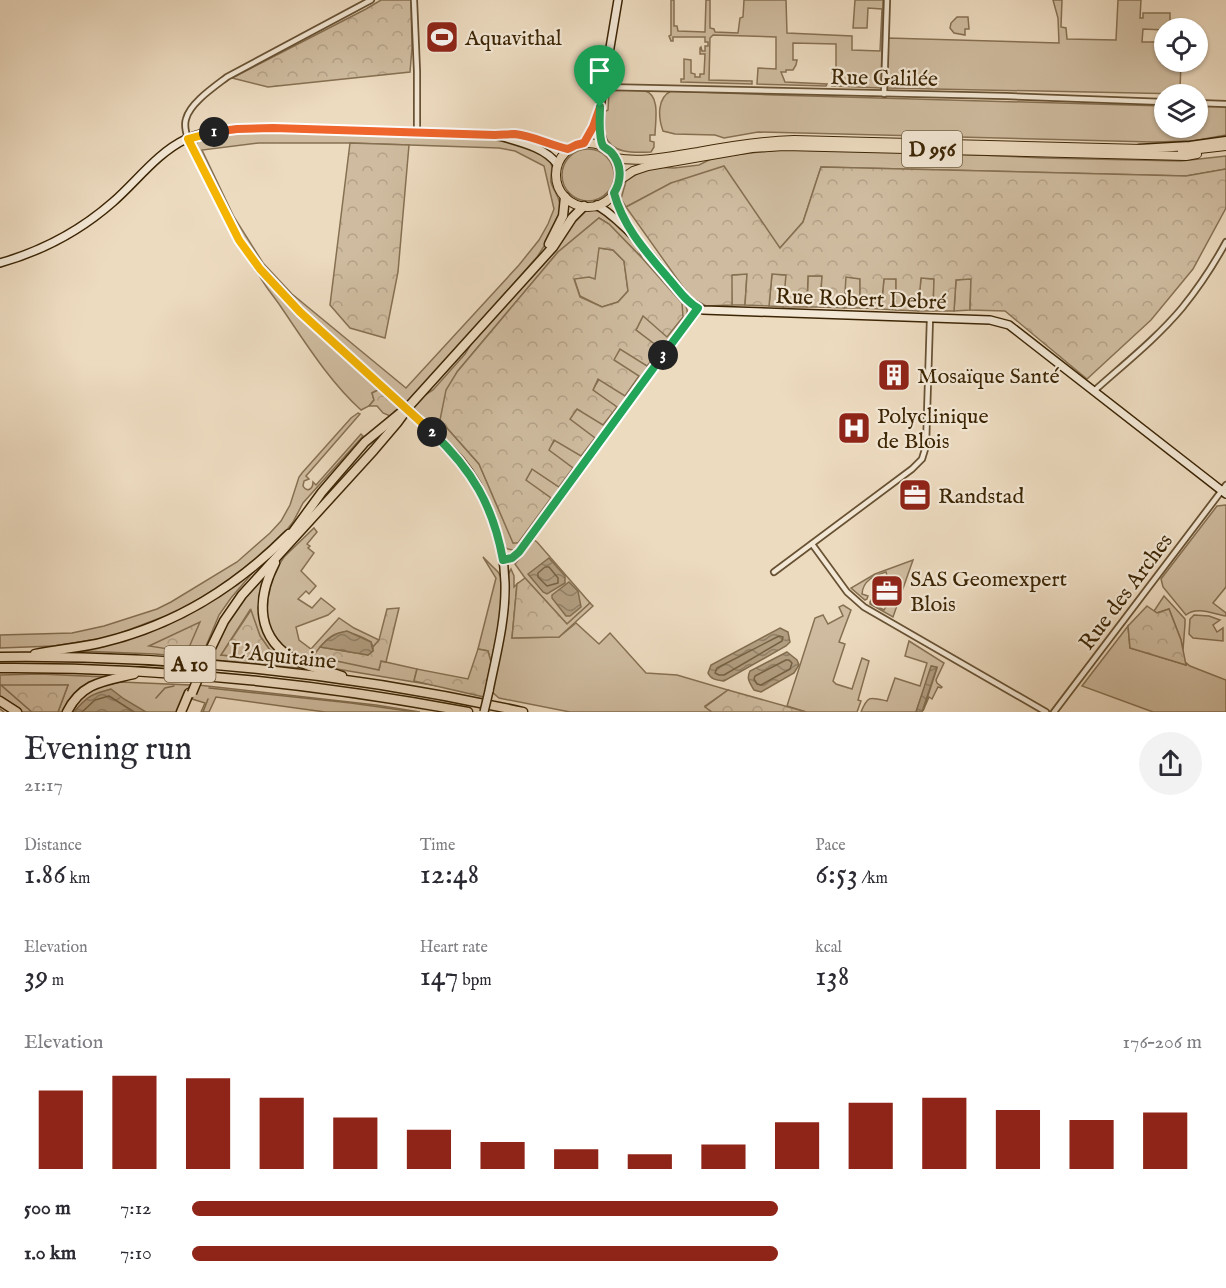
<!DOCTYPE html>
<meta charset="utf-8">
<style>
:root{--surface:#fff;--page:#f2f2f3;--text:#2b2b33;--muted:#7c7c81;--accent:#8f2418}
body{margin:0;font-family:"IM FELL English",serif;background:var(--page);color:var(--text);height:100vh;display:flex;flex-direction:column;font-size:22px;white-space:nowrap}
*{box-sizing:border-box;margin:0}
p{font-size:20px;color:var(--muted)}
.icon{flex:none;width:33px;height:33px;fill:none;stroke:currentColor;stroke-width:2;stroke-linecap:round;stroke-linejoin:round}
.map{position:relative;height:712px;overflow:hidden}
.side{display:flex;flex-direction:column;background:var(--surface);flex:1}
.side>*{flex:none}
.buttons{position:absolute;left:1154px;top:18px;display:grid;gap:12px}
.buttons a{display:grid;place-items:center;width:54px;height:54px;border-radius:50%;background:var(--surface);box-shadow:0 2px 4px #0004;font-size:30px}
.pin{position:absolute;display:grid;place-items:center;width:51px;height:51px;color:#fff;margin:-62px -26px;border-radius:50% 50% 50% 0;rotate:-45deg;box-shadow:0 0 6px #0007}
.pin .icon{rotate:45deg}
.km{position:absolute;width:30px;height:30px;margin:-15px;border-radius:50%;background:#222;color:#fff;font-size:16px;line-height:30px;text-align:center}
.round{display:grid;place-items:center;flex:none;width:63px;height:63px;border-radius:32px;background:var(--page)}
.overview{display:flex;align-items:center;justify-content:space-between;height:102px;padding:0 24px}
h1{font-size:33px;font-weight:600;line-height:45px}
.metrics{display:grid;grid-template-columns:repeat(3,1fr);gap:9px;height:102px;padding:6px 24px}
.metrics div{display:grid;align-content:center}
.metrics b{font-size:30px;font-weight:600}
.metrics small{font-size:16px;font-weight:400}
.metrics p{font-size:16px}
.chart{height:168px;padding:12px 24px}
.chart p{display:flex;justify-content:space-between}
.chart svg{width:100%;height:108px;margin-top:6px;stroke:var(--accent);stroke-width:6}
ul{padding:0 24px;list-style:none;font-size:20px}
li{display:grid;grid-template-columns:96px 72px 1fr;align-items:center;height:45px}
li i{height:15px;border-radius:8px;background:var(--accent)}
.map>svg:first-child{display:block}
.grass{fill:#cfbca0;stroke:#867052;stroke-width:1.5;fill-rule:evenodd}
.forest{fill:url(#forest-crowns);stroke:#867052;stroke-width:1.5;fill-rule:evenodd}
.water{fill:url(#water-waves);stroke:#826d4e;stroke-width:1.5}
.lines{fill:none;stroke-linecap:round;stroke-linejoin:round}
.shore{stroke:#766142;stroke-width:1.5}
.stream{stroke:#826d4e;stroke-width:1.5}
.street-casing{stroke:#685233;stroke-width:8}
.secondary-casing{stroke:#3c2504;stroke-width:10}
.primary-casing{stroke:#3c2504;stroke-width:10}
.highway-casing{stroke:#3c2504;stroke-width:11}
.street{stroke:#f3e8d6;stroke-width:4.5}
.secondary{stroke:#f3e8d6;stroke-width:7}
.primary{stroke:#eddbc0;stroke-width:8}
.highway{stroke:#eddbc0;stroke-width:8}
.secondary-bridge-casing{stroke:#3c2504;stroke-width:10;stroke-linecap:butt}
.highway-bridge-casing{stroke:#3c2504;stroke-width:11;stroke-linecap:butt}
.secondary-bridge{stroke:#f3e8d6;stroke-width:7}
.highway-bridge{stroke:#eddbc0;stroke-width:8}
.split-1-casing{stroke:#fff;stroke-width:12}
.split-2-casing{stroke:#fff;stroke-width:12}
.split-3-casing{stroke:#fff;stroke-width:12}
.split-4-casing{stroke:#fff;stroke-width:12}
.split-1{stroke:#f0652b;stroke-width:8}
.split-2{stroke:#f5b400;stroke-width:8}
.split-3{stroke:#22a559;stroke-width:8}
.split-4{stroke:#22a559;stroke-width:8}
.labels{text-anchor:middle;stroke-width:4.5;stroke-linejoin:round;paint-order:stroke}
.shield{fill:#f3e8d6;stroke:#736043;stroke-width:1.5}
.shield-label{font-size:21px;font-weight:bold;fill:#3c2504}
.poi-label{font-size:22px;fill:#3c2504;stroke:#f3e8d6;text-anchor:start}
.street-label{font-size:22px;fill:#3c2504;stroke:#f3e8d6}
</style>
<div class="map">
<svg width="1226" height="712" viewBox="0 0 1226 712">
<defs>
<pattern id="forest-crowns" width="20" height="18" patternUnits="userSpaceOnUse" patternTransform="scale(1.5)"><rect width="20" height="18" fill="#cfbca0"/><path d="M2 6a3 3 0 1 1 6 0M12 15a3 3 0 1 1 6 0" fill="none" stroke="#b3a188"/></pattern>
<pattern id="water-waves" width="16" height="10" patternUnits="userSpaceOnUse" patternTransform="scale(1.5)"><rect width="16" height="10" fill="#b19d80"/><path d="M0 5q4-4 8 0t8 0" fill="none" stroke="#918067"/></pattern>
</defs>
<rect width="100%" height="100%" fill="#eddbc0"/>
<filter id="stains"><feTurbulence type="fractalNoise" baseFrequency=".00333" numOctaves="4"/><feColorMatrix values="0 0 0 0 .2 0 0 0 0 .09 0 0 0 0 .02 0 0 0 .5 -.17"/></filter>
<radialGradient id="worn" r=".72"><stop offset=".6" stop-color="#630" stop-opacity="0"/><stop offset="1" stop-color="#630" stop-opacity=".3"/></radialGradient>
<g class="grass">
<polygon points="671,0 674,0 674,26 677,26 678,31 705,32 706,0 710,0 710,28 714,29 715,32 738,33 740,18 743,17 744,0 786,0 787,33 852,36 852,50 880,51 882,9 868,8 867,28 853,28 855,0 883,0 881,88 832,86 832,70 836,70 836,44 793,43 793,60 797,60 796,65 793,70 786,70 786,72 781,72 785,82 827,84 826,86 757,84 758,68 776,69 776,37 713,35 710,38 709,80 752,81 752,84 681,82 681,79 684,79 684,59 691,60 691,73 695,74 695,77 700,77 700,74 704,74 705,54 700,54 700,48 701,47 702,51 705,51 705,46 708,46 708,42 705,42 705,37 673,37 673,41 671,41 669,36 671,35"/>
<polygon points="1053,0 1062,0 1061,27 1066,28 1067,39 1116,40 1118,0 1141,0 1140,18 1143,18 1143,13 1170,13 1170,28 1164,28 1164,30 1143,29 1142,42 1164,42 1164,62 1181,62 1180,90 1184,91 1184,94 887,88 888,38 1059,43 1058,18"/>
<polygon points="957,17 968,17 969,29 965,29 965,35 954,33 950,28 951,23"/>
<path d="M616 90C625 91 636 89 645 91 661 95 655 123 655 135H650V141L654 142V147L651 152C634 153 611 154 605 135 602 128 604 119 604 111H606L608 110 609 93Z"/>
<path d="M671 91 774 95 1164 106V128H1197V106H1226V135L1193 141 1152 142 758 132 724 138 715 135 675 134 663 131C658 117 657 98 671 91Z"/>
<path d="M246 132 488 139 519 144 550 158C554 167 550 173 551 182 553 190 559 196 560 205 562 220 545 245 537 257L416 394 405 403 296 305 266 272 263 266 258 264 245 246 197 152 196 146 197 142C213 136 229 134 246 132ZM259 143H350L499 148 515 151 544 166 554 209 548 224 539 240 519 265 406 388 292 294 263 263 234 217 202 150Z"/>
<circle cx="588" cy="175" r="26"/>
<polygon points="778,150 884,151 1044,158 1181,161 1226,156 1226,169 1186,176 821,167 803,222 780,248 671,183 626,207 621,199 626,181 637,174 654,167 674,168 699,165 715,157"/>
<path d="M585 210C592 210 598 210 604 214 616 220 638 245 642 258L609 224 599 218 558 252 457 372 440 420 479 464 513 542 526 480 532 469 559 487 548 450 577 408H616L593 390C600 375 612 363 620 349H660L636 330 643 316 682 303 655 272C663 277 686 301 687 310 688 314 686 317 685 320L520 546 516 550C508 550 505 549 502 542L472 473 412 409 422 397 433 390 465 354 473 341 579 215Z"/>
<polygon points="599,248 613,250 624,261 628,291 618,302 602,307 580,296 574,278 589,277"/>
<path d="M256 269 282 298 380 389 372 393 374 400 369 406 361 410C329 381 305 342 281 307 273 295 261 282 256 269Z"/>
<polygon points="747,274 745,305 732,305 731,275"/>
<polygon points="772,274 787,275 783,307 769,306"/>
<polygon points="808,276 822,276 820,307 807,307"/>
<polygon points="845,277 860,278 860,308 844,308"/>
<polygon points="884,278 896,279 896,310 881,309"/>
<polygon points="921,278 934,279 933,311 918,311"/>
<polygon points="971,278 970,310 954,311 956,280"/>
<path d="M358 413 360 414 306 476 309 479 304 481 303 486C307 493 313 489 313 482L316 485 361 434 363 436 303 503 293 522 282 536 235 578 201 598 176 612 110 637 54 646 0 648V635L72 633 104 626 157 609 171 602 237 562 270 533 281 521 290 505 299 477 302 473 351 418Z"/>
<path d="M1226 505V587L1213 603 1226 613V616C1213 614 1197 606 1186 615L1163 587 1161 579 1217 506Z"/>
<path d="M314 528 317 532 307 544 310 546 308 548 314 553 301 571 316 586 309 594 306 591 298 599 312 608 321 598 335 609 328 615 296 627 299 640 311 649 339 618 354 628 379 640 373 647 371 642C344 626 331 629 314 656L379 669 381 661 417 669 414 681 438 686 319 666 299 658 280 644 273 634 267 621 265 602 275 571 284 557Z"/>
<polygon points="534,540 537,542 590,603 567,624 525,578 515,564"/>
<polygon points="483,557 498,572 502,579 501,603 498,629 491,662 488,651 478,649 496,578"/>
<path d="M913 560 893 617 870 604V602L871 600H873L871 603 884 610 888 603 886 599 891 601 897 588 892 585V583L889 582 886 572C874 576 863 580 862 594L868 596 867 599 865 600 851 588 875 574Z"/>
<polygon points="511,569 514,576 514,587 517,584 512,638 559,637 576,623 599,644 610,633 646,673 677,675 728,690 705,706 712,712 570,712 499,698 492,692 508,575"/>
<polygon points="255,570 231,598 219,615 201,658 155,654 79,651 155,628"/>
<path d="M266 574C260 595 255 616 267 635 273 644 291 658 299 666L297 668 209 660 218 638 243 598ZM250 610 260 636 276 659 221 655Z"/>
<polygon points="1164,596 1185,619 1185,624 1183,650 1181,640 1169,609 1157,613 1154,611"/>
<polygon points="843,605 851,610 839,642 845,644 833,681 836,684 852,689 862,658 869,661 858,700 861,701 857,712 806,712 787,706 815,618 823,615 828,624 843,616 839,607"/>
<polygon points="1194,615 1209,616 1220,620 1213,625 1217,632 1223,628 1223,641 1193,638 1189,634 1190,619"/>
<polygon points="1128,626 1130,648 1186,665 1185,662 1190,666 1226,680 1226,712 1153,712 1082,686"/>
<path d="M909 641 944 663 936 680 937 683 942 687 941 688 938 687 932 699 929 697 923 711 937 668 932 666 916 712H861C868 695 870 697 887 701L895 678 920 686 927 663 905 656Z"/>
<polygon points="39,674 107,677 65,712 58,712 68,685 2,686 32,712 20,712 0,699 0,675"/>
<path d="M121 682 190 685 178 712H72C83 690 99 686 121 682Z"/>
<polygon points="198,685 376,705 420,712 325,712 216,697 209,712 201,712 205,703 192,699"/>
</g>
<g class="forest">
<polygon points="381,0 411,0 412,48 410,72 268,87 232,78 366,9"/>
<polygon points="350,143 409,145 398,272 385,338 350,328 330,305"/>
<polygon points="724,166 780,248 803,222 821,167 1186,176 1226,169 1226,208 1193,269 1151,320 1087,379 1005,311 970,310 971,279 956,280 954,311 933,311 934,279 921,278 918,311 896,310 896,279 884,279 881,309 860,308 860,279 846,277 844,308 820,307 822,276 808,276 807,307 783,307 786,275 772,274 769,306 745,305 747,274 732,275 732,305 706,306 690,297 626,207 671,183"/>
<path d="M599 218 609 224 642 258 682 303 683 317 667 337 643 316 636 330 661 349 647 366 620 349 614 360 639 376 625 396 598 379 593 390 617 407 603 425 577 409 570 419 595 438 581 456 554 440 549 450 573 468 559 487 532 469 526 480 551 498 518 543H513L479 464 440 420 446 390 457 372 558 252ZM599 248 613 250 624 261 628 291 618 302 602 307 580 297 574 279 589 277 595 279Z"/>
<polygon points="380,389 401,408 390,416 383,413 377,406 369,406 374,400 372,393"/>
<polygon points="525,578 567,624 590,603 593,606 559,637 512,638 517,584"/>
<polygon points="1147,606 1157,613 1169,609 1181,640 1186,665 1130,648 1128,626"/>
<polygon points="399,608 386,662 381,661 379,670 313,656 320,647 368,655 373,651 373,647 379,640 387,609"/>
<polygon points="251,610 260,636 277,660 221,655"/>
<polygon points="200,622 187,652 149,646"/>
<polygon points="478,649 488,651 491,662 484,697 414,681 417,669 468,679"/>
<polygon points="1,685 68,685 58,712 32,712"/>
<polygon points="728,690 806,712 712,712 705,707"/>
</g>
<g class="water">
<polygon points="549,558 565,576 565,583 547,594 543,592 528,574"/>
<polygon points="569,582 578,591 581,607 570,616 566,616 552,598 552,595"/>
<path d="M780 628 788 632 790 642 786 646 724 681C717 680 711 680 708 673L711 665Z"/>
<path d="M347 631 371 642 373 651 368 655 320 647C328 638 335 633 347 631Z"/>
<path d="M787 652 797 660 799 665 794 673 761 692 754 690C750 683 746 679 750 671Z"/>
<polygon points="931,666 937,667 922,712 916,712"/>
<path d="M111 689 124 699 146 712H74C87 696 92 694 111 689Z"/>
</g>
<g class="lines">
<g class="shore">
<polygon points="545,567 549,567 558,578 558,583 547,586 538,577 538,573"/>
<polygon points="779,636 783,637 782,641 724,675 719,675 715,673 717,668"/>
<polygon points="786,660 789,660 792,663 790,669 761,685 757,684 754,679 755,676"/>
<polyline points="82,712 95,700 109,696 134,712"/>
</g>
<g class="stream">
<polyline points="209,688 351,703 415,712"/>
<polyline points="156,698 165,688 174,686"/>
<polyline points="0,709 4,712"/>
<polyline points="203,712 208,699"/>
</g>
<g class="street-casing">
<g id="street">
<polyline points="414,0 417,71 417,133"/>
<polyline points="603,87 1006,96 1164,102"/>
<polyline points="884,94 887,0"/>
<polyline points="1197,103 1226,104"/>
<path d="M188 139C186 133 184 125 186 119 190 103 214 87 227 77L371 0"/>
<path d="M1094 391C1124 364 1156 339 1182 308 1199 287 1213 266 1226 242"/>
<polyline points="812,544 847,592 864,607 1046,712"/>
<polyline points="503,560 512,558 520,552 698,308"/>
<polyline points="774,572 912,469 922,459 926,446 930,318"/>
<polyline points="1054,712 1226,485"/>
</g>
</g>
<g class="secondary-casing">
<g id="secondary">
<path d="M500 136C519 142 545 147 557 164"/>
<polyline points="188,139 239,240 259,269 300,312 398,400"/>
<polyline points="584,143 593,127 598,112"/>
<polyline points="604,147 601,135 600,107 618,0"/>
<polyline points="614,193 620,210 631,230"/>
<path d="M597 205C633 228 660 268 687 301L694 306 703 310 990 320 1009 325 1226 494"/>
<path d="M0 263C42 251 80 231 113 202 137 181 157 153 186 139 213 127 244 129 273 128L495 135C501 135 508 134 515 134 534 136 550 145 569 149"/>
<path d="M418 418C432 432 447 445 460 460 487 493 504 540 505 583 506 619 496 656 489 691"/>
</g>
</g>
<g class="primary-casing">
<g id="primary">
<circle cx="588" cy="175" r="32"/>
<polyline points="1182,151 1226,146"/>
<path d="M615 158C643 163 671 156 698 152 730 146 761 141 794 140L1143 149"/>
<polyline points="620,180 633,171 648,166 752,148 784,146 1186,156 1197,154"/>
</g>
</g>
<g class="highway-casing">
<g id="highway">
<polyline points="1139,149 1190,146 1226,141"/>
<polyline points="549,244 563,216 565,197"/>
<polyline points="287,540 322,492 365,442 404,410"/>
<path d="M275 563C256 600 256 639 297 661 311 668 327 671 342 676"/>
<polyline points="209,652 224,621 242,595 374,450 397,423 411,404 553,247 572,218 584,206"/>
<path d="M35 654C58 649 81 648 104 642 177 624 236 587 289 534"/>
<path d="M0 657C175 655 352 674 523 712"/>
<path d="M0 668C157 667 314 683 468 712"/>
<polyline points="0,701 17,712"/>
<path d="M67 712C82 682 105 681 134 674"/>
<polyline points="181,712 189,693"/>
</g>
</g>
<use href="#street" class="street"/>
<use href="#secondary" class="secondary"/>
<use href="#primary" class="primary"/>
<use href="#highway" class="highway"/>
<g class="secondary-bridge-casing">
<g id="secondary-bridge">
<polyline points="398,400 418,418"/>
<polyline points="484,712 489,691"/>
</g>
</g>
<g class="highway-bridge-casing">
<polyline id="highway-bridge" points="192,693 209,652"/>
</g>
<use href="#secondary-bridge" class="secondary-bridge"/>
<use href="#highway-bridge" class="highway-bridge"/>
</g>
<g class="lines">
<g class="split-1-casing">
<path id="split-1" d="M214 132 237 129 273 128 495 135C501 135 508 134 515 134 533 136 550 145 568 149L576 145 584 143 593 127 600 107"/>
</g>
<g class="split-2-casing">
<polyline id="split-2" points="214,132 188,139 239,240 260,269 300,312 432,432"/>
</g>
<g class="split-3-casing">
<path id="split-3" d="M432 432C472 470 493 505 503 560L512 558 519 552 663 355"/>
</g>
<g class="split-4-casing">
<path id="split-4" d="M600 107C600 117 598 137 603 146 604 147 610 151 611 152 622 164 622 180 614 193 623 227 647 253 669 279 678 289 686 302 698 308L663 355"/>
</g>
<use href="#split-1" class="split-1"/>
<use href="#split-2" class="split-2"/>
<use href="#split-3" class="split-3"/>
<use href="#split-4" class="split-4"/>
</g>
<defs>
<g id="stadium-square" transform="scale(1.725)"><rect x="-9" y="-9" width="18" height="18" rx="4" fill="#8f2418" stroke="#f3e8d6"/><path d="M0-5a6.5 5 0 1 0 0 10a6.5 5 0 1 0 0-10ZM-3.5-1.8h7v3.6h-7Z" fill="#fff"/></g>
<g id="building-square" transform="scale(1.725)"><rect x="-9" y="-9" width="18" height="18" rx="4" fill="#8f2418" stroke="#f3e8d6"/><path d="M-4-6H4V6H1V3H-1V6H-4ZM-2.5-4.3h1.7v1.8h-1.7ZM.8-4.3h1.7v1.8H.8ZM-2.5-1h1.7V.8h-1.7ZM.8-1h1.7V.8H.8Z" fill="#fff"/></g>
<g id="hospital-square" transform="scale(1.725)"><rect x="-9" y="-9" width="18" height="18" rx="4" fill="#8f2418" stroke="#f3e8d6"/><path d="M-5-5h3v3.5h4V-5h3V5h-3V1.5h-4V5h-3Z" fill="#fff"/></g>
<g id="office-square" transform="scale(1.725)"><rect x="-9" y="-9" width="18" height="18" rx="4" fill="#8f2418" stroke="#f3e8d6"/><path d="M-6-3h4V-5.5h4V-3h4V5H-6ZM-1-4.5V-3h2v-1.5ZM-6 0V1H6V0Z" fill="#fff"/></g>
</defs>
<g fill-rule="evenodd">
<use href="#stadium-square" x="442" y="37"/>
<use href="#building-square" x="894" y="375"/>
<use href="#hospital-square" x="854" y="428"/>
<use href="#office-square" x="915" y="495"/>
<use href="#office-square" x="887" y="591"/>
</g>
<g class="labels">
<g class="shield">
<rect x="902" y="131" width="60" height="36" rx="4.5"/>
<rect x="164.5" y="646" width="51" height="36" rx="4.5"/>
</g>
<g class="shield-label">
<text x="932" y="156">D 956</text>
<text x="190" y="671">A 10</text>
</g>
<g class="poi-label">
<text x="465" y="45">Aquavithal</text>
<text x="917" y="383">Mosaïque Santé</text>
<text x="877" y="423">Polyclinique<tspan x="877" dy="25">de Blois</tspan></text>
<text x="938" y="503">Randstad</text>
<text x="910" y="586">SAS Geomexpert<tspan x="910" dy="25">Blois</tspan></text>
</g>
<g class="street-label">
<text transform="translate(884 77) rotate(1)" y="8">Rue Galilée</text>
<text transform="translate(861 298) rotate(2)" y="8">Rue Robert Debré</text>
<text transform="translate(1125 591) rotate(-53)" y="8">Rue des Arches</text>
<text transform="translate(283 655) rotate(6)" y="8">L'Aquitaine</text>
</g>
</g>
<rect width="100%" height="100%" filter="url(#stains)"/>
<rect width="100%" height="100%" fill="url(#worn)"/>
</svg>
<div class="buttons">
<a><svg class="icon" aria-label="locate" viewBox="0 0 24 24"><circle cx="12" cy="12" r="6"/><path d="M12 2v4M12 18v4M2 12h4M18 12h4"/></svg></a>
<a><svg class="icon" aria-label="layers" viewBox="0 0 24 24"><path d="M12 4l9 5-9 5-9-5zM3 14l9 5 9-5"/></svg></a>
</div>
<div class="pin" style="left:600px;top:107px;background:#1e9e55"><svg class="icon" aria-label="arrive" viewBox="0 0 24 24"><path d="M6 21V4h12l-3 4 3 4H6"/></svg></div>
<b class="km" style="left:214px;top:132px">1</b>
<b class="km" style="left:432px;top:432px">2</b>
<b class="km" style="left:663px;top:355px">3</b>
</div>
<section class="side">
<div class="overview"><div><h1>Evening run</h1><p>21:17</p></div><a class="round"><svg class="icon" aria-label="share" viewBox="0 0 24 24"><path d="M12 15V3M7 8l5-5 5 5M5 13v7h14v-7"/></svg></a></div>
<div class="metrics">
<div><p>Distance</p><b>1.86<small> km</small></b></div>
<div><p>Time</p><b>12:48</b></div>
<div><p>Pace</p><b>6:53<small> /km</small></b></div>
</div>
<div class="metrics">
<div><p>Elevation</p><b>39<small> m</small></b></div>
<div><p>Heart rate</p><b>147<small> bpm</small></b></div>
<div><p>kcal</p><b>138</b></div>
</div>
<div class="chart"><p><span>Elevation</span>176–206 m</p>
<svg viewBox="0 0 160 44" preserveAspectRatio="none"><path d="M5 44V12M15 44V6M25 44V7M35 44V15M45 44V23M55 44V28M65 44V33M75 44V36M85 44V38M95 44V34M105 44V25M115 44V17M125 44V15M135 44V20M145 44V24M155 44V21"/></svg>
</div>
<ul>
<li><b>500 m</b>7:12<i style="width:58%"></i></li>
<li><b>1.0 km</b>7:10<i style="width:58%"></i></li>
</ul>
</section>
